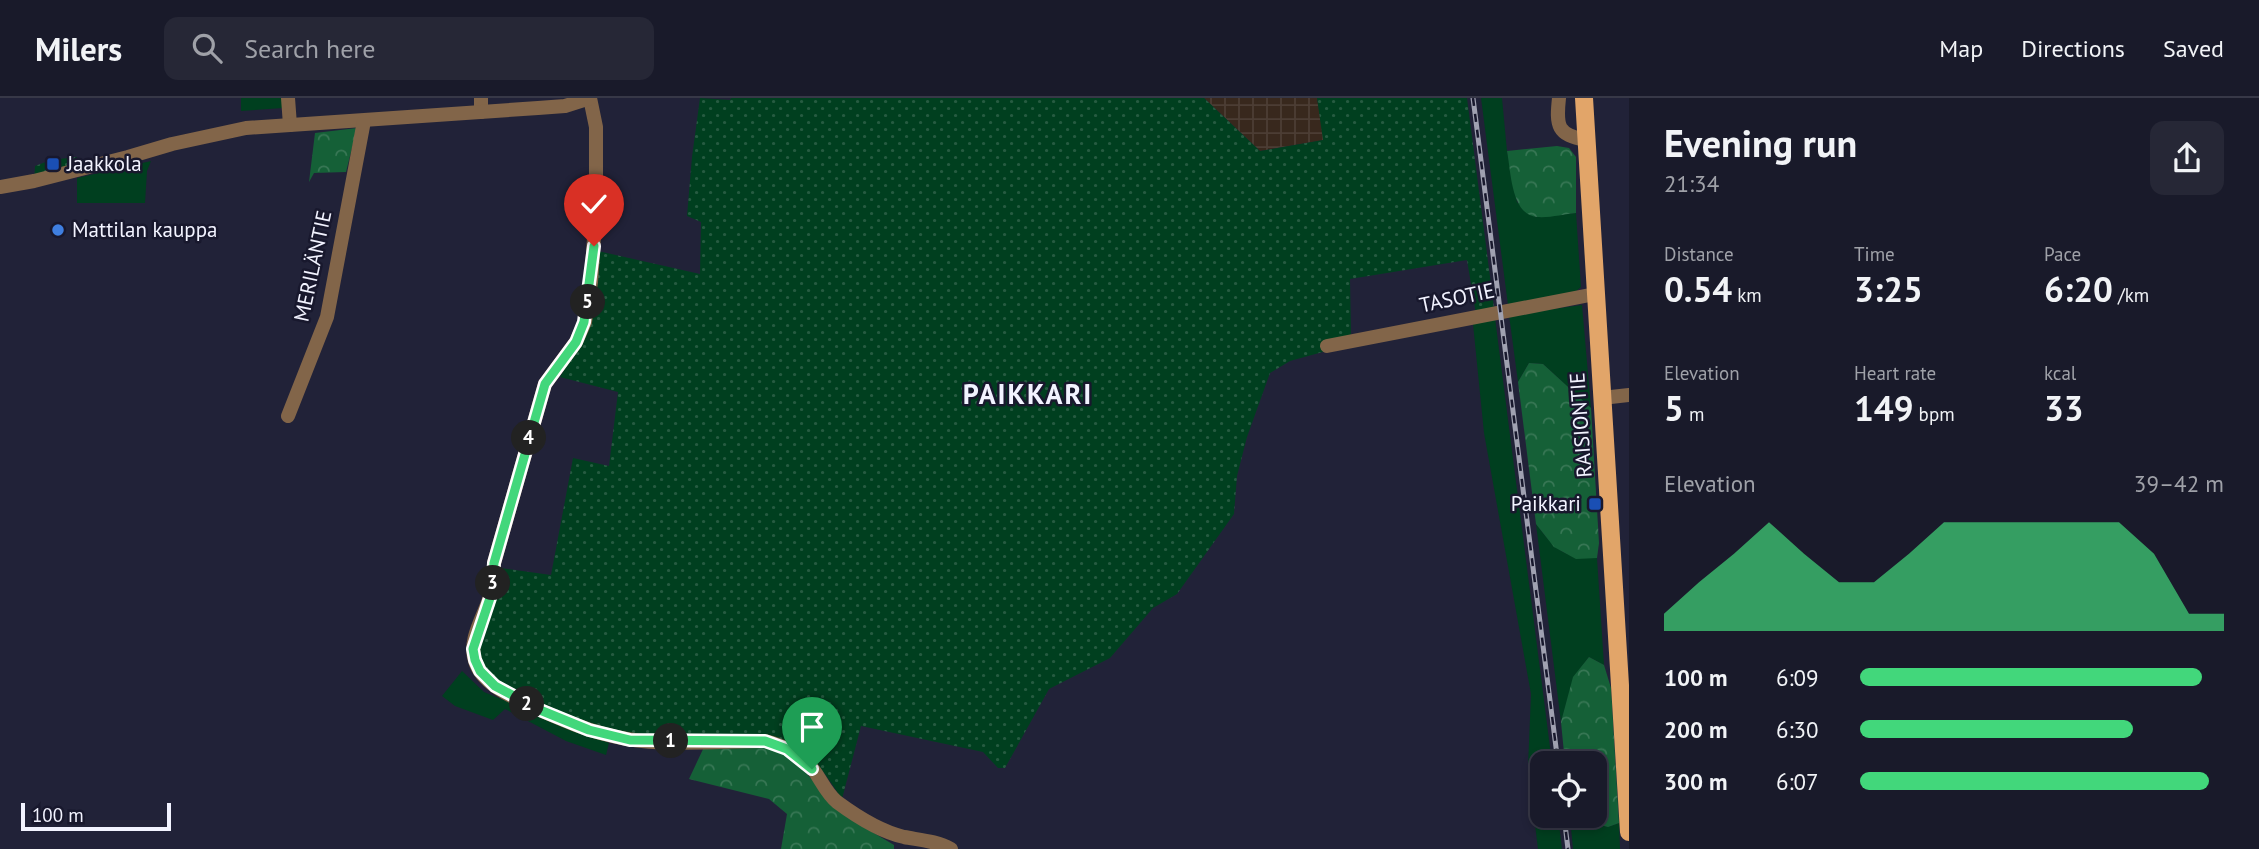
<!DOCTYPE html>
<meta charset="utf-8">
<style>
:root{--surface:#191a2a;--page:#262736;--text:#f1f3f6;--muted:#9fa1a8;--line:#373847;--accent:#42d77b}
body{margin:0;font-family:"PT Sans",sans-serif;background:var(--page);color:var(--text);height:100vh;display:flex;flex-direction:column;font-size:26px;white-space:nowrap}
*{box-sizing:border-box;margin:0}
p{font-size:23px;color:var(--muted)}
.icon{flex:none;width:38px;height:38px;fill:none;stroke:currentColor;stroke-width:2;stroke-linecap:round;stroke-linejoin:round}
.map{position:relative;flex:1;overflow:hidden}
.sheet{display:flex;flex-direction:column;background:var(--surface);width:630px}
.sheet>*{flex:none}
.buttons{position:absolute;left:1530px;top:653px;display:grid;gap:14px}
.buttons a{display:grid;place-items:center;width:77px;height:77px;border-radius:14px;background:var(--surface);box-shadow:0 4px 10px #0003,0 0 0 2px var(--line);font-size:35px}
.scale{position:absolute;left:21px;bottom:18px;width:150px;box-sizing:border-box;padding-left:7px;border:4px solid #f2f3ff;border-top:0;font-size:19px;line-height:24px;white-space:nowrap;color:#f2f3ff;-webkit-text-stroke:5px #18182d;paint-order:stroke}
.pin{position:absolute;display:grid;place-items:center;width:60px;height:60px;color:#fff;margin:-72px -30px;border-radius:50% 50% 50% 0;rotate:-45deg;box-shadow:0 0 7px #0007}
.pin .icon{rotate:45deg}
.km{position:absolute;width:35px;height:35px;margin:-18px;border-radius:50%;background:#222;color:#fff;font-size:19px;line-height:35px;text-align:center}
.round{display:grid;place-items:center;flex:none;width:74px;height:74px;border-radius:14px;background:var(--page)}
.headline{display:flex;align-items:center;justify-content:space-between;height:119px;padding:0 35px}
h1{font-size:38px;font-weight:700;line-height:52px}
.stats{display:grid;grid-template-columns:repeat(3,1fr);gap:10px;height:119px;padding:7px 35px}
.stats div{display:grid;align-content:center}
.stats b{font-size:35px;font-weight:700}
.stats small{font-size:19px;font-weight:400}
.stats p{font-size:19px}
.chart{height:196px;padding:14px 35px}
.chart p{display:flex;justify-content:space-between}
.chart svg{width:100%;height:126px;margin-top:7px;fill:var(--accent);opacity:.7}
ul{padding:0 35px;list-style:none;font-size:23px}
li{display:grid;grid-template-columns:112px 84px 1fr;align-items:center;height:52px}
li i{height:18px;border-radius:9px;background:var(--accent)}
header{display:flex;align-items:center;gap:42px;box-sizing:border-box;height:98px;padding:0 35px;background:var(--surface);border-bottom:2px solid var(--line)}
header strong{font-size:33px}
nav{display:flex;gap:38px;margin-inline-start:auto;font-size:24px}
.search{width:490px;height:63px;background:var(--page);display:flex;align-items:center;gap:18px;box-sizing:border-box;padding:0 24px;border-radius:14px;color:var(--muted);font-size:26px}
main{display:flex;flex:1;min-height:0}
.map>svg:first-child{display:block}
.industrial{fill:url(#industrial-grid)}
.grass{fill:#003f1f}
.forest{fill:url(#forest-crowns)}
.park{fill:url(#park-dots)}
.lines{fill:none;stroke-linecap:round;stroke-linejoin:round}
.minor{stroke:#826549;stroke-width:14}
.major{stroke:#e2a569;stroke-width:18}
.rail-casing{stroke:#a0a1b1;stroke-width:5}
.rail{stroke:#18182d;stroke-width:2.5;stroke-dasharray:8;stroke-linecap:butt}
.route-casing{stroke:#fff;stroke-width:14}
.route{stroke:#42d77b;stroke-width:9}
.transit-dot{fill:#1a4fb4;stroke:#18182d;stroke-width:2.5}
.shop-dot{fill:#3f7fe0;stroke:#18182d;stroke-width:2.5}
.labels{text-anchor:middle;stroke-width:5;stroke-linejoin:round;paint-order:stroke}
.poi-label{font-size:21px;fill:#f2f3ff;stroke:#18182d;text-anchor:start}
.street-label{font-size:21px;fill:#f2f3ff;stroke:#18182d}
.district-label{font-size:28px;font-weight:bold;letter-spacing:2px;fill:#f2f3ff;stroke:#18182d}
</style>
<header>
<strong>Milers</strong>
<div class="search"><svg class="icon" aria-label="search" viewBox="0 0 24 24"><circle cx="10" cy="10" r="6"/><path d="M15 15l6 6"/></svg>Search here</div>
<nav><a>Map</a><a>Directions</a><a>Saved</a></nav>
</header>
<main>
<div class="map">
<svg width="1629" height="751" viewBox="0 0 1629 751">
<defs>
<pattern id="industrial-grid" width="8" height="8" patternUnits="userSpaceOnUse" patternTransform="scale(1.75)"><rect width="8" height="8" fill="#38281d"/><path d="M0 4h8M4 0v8" fill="none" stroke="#4c3d34"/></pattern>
<pattern id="forest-crowns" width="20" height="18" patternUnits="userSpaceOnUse" patternTransform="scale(1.75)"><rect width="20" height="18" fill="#156037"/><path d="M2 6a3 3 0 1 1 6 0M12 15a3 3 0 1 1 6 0" fill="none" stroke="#387755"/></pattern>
<pattern id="park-dots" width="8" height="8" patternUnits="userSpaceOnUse" patternTransform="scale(1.75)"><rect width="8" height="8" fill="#003f1f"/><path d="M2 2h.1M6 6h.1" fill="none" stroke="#265b41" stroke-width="1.8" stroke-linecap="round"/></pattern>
</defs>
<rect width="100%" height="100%" fill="#212238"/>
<polygon class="industrial" points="1204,0 1317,0 1324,42 1260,53"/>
<g class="grass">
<polygon points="241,0 282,0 283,10 241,13"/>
<polygon points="1481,0 1502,0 1507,53 1517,104 1536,119 1576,115 1581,189 1575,194 1508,207"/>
<polygon points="151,63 147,73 145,105 77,105 77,80"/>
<polygon points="1582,207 1591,310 1543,266 1529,265 1518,284 1509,217"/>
<polygon points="1495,220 1552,665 1542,665 1542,718 1558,718 1562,751 1538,751 1528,669 1531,596 1484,335 1473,226"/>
<path d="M1536 426C1555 451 1564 461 1597 460L1604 567 1589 559 1574 579 1561 624Z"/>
<polygon points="462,573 484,594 609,645 606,657 566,643 505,611 493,622 455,608 442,598"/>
<polygon points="1570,719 1608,729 1619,725 1620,751 1573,751"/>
</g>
<g class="forest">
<polygon points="357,30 346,74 314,75 309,84 315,35"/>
<path d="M1557 48 1569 50 1576 59V115C1564 116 1550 120 1537 119 1511 117 1511 73 1507 53Z"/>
<polygon points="1529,265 1543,266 1591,310 1599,445 1597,460 1576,461 1554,449 1536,426 1518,284"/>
<polygon points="1589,559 1604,567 1611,590 1619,725 1608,729 1570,719 1570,718 1594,718 1594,665 1565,665 1561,624 1573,579"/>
<polygon points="705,647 769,647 791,660 852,722 894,747 894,751 781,751 787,716 769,701 689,681"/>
</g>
<g class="park">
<path d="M700 0 730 2 731 0H1204L1260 53 1323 42 1317 0H1467L1494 210 1476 216 1467 162 1350 181 1351 236 1330 252 1290 263 1270 275 1247 339 1237 378 1234 416 1177 496 1153 510 1110 560 1049 591 1005 670H998L983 654 861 628 842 701C829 682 817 661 797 649 759 627 677 641 633 638 605 636 516 598 495 580 487 573 480 564 479 553 478 532 494 492 500 470L551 477 573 360 609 368 618 294 560 279 574 256 598 153 700 176 701 124 687 118 692 59Z"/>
<polygon points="77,59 78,72 34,83 35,68 51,62"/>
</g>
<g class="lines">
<g class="minor">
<polyline points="288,0 290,27"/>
<polyline points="481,0 481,14"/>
<path d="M590 0 596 29V111L591 184 585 224 576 244 545 286 494 465C494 473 494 483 492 491 488 513 467 539 475 563 481 584 508 597 527 606 559 621 591 635 627 641 669 648 722 643 765 643 784 647 803 658 815 674 822 684 827 696 837 704 856 718 882 734 904 739 920 742 937 743 951 751"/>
<path d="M1559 0C1556 28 1557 37 1586 42"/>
<polyline points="0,89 34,83 128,59 172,46 246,30 538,10 565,8 590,0"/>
<polyline points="1327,248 1595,196"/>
<polyline points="1602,300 1629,297"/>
<polyline points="288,318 327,219 364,23"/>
</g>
<polyline class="major" points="1584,0 1629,734"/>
<g class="rail-casing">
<g id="rail">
<polyline points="1473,0 1558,665"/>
<polyline points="1564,718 1568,751"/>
</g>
</g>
<use href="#rail" class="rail"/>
</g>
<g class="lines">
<g class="route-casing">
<polyline id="route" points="594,148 584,224 576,244 545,286 494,465 492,494 473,551 475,562 480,573 495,588 540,612 589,632 630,642 765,643 787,651 812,671"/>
</g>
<use href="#route" class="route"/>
</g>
<g class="transit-dot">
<rect x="46" y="59" width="14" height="14" rx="3.5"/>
<rect x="1588" y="399" width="14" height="14" rx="3.5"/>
</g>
<circle class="shop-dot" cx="58" cy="132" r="7"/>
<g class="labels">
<g class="poi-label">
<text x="67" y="73">Jaakkola</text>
<text x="72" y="139">Mattilan kauppa</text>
<text x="1581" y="413" text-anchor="end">Paikkari</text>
</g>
<g class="street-label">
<text transform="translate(313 168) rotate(-78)" y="7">MERILÄNTIE</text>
<text transform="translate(1457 200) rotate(-12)" y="7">TASOTIE</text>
<text transform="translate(1581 327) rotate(-94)" y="7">RAISIONTIE</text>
</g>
<g class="district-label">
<text x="1028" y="306">PAIKKARI</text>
</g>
</g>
</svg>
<div class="buttons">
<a><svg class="icon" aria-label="locate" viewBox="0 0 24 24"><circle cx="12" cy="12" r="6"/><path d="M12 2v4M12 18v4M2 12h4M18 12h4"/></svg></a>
</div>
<div class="scale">100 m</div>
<div class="pin" style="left:812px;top:671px;background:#1e9e55"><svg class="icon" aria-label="arrive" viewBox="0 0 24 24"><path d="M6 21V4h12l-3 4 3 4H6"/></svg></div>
<div class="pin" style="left:594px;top:148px;background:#d93025"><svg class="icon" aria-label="check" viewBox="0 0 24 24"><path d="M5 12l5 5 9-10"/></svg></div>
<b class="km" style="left:671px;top:643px">1</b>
<b class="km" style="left:527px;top:606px">2</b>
<b class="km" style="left:493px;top:485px">3</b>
<b class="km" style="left:529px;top:340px">4</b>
<b class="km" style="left:588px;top:204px">5</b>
</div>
<section class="sheet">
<div class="headline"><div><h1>Evening run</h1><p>21:34</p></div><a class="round"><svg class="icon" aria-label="share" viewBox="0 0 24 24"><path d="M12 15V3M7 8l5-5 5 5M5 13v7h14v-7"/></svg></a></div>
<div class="stats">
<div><p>Distance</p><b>0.54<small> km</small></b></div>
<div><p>Time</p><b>3:25</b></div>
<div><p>Pace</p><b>6:20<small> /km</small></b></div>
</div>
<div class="stats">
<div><p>Elevation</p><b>5<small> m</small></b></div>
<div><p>Heart rate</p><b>149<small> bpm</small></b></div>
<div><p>kcal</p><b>33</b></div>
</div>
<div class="chart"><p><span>Elevation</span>39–42 m</p>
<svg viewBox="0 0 160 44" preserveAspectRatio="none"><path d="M0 44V38L10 27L20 17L30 6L40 17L50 27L60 27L70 17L80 6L90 6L100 6L110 6L120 6L130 6L140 17L150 38L160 38V44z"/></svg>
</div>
<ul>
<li><b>100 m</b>6:09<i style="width:94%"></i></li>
<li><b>200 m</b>6:30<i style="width:75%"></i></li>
<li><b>300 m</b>6:07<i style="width:96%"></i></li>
</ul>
</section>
</main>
